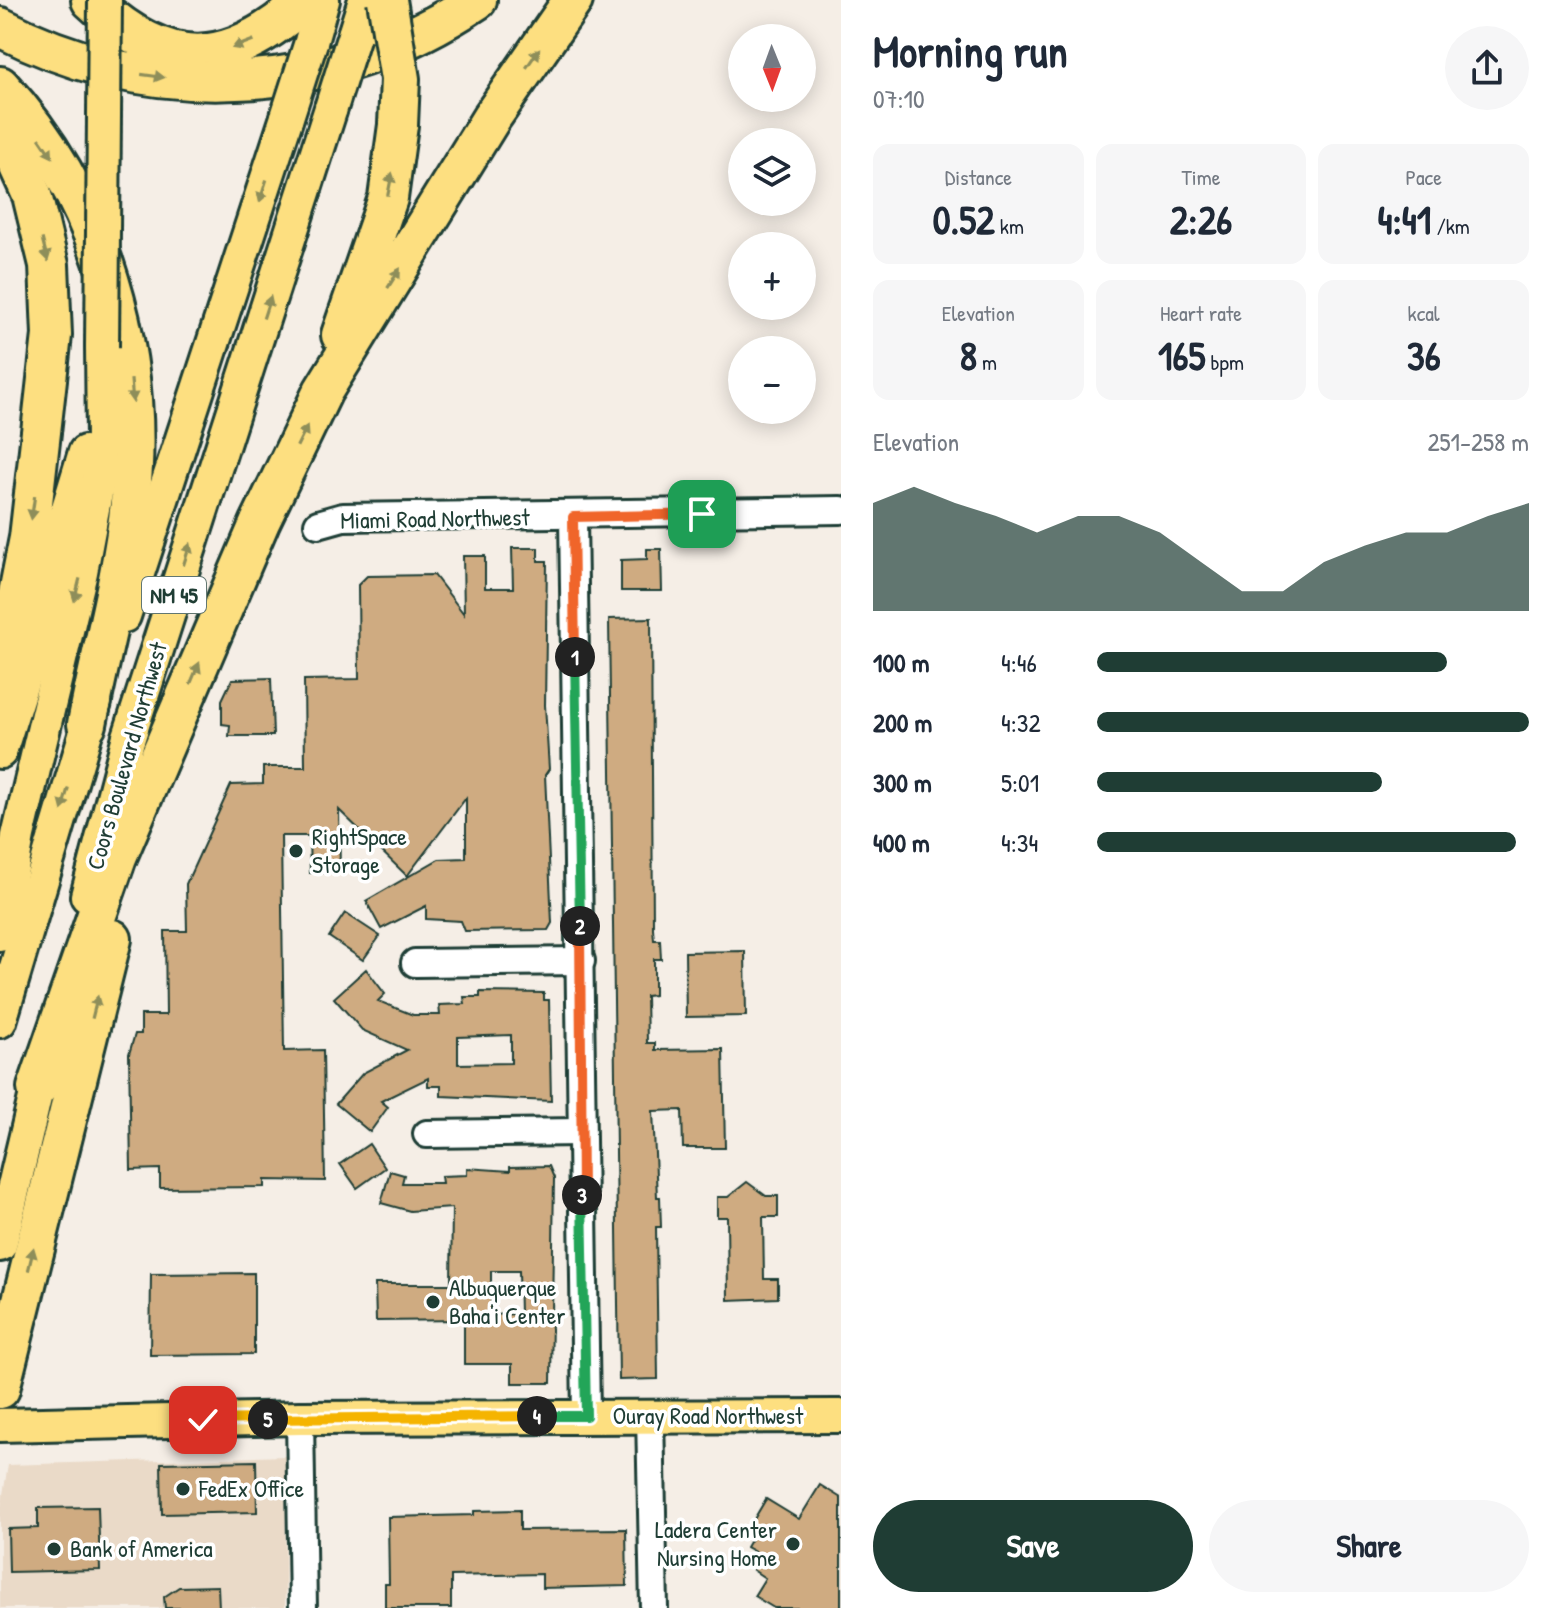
<!DOCTYPE html>
<meta charset="utf-8">
<style>
:root{--surface:#fff;--page:#f6f6f7;--text:#1f2937;--muted:#747a83;--accent:#1f3d34}
body{margin:0;font-family:"Patrick Hand",sans-serif;background:var(--page);color:var(--text);height:100vh;display:flex;flex-direction:column;font-size:30px;white-space:nowrap}
*{box-sizing:border-box;margin:0}
p{font-size:26px;color:var(--muted)}
.icon{flex:none;width:44px;height:44px;fill:none;stroke:currentColor;stroke-width:2;stroke-linecap:round;stroke-linejoin:round}
.map{position:relative;flex:1;overflow:hidden}
.panel{display:flex;flex-direction:column;background:var(--surface);width:720px}
.panel>*{flex:none}
.needle{width:52px;rotate:179deg}
.fabs{position:absolute;left:728px;top:24px;display:grid;gap:16px}
.fabs a{display:grid;place-items:center;width:88px;height:88px;border-radius:50%;background:var(--surface);box-shadow:0 4px 20px #0003;font-size:40px}
.pin{position:absolute;display:grid;place-items:center;width:68px;height:68px;color:#fff;margin:-34px;border-radius:16px;box-shadow:0 4px 12px #0006}
.km{position:absolute;width:40px;height:40px;margin:-20px;border-radius:50%;background:#222;color:#fff;font-size:22px;line-height:40px;text-align:center}
.round{display:grid;place-items:center;flex:none;width:84px;height:84px;border-radius:42px;background:var(--page)}
.head{display:flex;align-items:center;justify-content:space-between;height:136px;padding:0 32px}
h1{font-size:44px;font-weight:700;line-height:60px}
.metrics{display:grid;grid-template-columns:repeat(3,1fr);gap:12px;height:136px;padding:8px 32px}
.metrics div{display:grid;align-content:center;border-radius:16px;background:var(--page);text-align:center}
.metrics b{font-size:40px;font-weight:700}
.metrics small{font-size:22px;font-weight:400}
.metrics p{font-size:22px}
.chart{height:224px;padding:16px 32px}
.chart p{display:flex;justify-content:space-between}
.chart svg{width:100%;height:144px;margin-top:8px;fill:var(--accent);opacity:.7}
.button{display:flex;gap:16px;margin-top:auto;padding:16px 32px}
.button a{flex:1;height:92px;border-radius:48px;background:var(--accent);color:#fff;font-size:32px;font-weight:700;line-height:92px;text-align:center}
.button a+a{background:var(--page);color:var(--text)}
ul{padding:0 32px;list-style:none;font-size:26px}
li{display:grid;grid-template-columns:128px 96px 1fr;align-items:center;height:60px}
li i{height:20px;border-radius:10px;background:var(--accent)}
main{display:flex;flex:1;min-height:0}
.map>svg:first-child{display:block}
.built{fill:#eadac8}
.building{fill:#cfab81;stroke:#1f3d34;stroke-width:2;fill-rule:evenodd}
.lines{fill:none;stroke-linecap:round;stroke-linejoin:round}
.minor-casing{stroke:#1f3d34;stroke-width:32}
.major-casing{stroke:#1f3d34;stroke-width:38}
.highway-casing{stroke:#1f3d34;stroke-width:44}
.minor{stroke:#fff;stroke-width:26}
.major{stroke:#fddf80;stroke-width:32}
.highway{stroke:#fddf80;stroke-width:38}
.major-bridge-casing{stroke:#1f3d34;stroke-width:38;stroke-linecap:butt}
.highway-bridge-casing{stroke:#1f3d34;stroke-width:44;stroke-linecap:butt}
.major-bridge{stroke:#fddf80;stroke-width:32}
.highway-bridge{stroke:#fddf80;stroke-width:38}
.oneway{fill:#8e8e5a}
.split-1-casing{stroke:#fff;stroke-width:16}
.split-2-casing{stroke:#fff;stroke-width:16}
.split-3-casing{stroke:#fff;stroke-width:16}
.split-4-casing{stroke:#fff;stroke-width:16}
.split-5-casing{stroke:#fff;stroke-width:16}
.split-6-casing{stroke:#fff;stroke-width:16}
.split-1{stroke:#f0652b;stroke-width:10}
.split-2{stroke:#22a559;stroke-width:10}
.split-3{stroke:#f0652b;stroke-width:10}
.split-4{stroke:#22a559;stroke-width:10}
.split-5{stroke:#f5b400;stroke-width:10}
.split-6{stroke:#f5b400;stroke-width:10}
.poi-dot{fill:#1f3d34;stroke:#fff;stroke-width:3}
.labels{text-anchor:middle;stroke-width:7;stroke-linejoin:round;paint-order:stroke}
.shield{fill:#fff;stroke:#627771;stroke-width:2}
.shield-label{font-size:22px;font-weight:bold;fill:#1f3d34}
.street-label{font-size:24px;fill:#1f3d34;stroke:#fff}
.poi-label{font-size:24px;fill:#1f3d34;stroke:#fff;text-anchor:start}
</style>
<main>
<div class="map">
<svg width="841" height="1608" viewBox="0 0 841 1608">
<rect width="100%" height="100%" fill="#f5eee6"/>
<filter id="ink" filterUnits="userSpaceOnUse"><feTurbulence type="fractalNoise" baseFrequency=".0125" numOctaves="2"/><feDisplacementMap in="SourceGraphic" scale="16" xChannelSelector="R" yChannelSelector="G"/><feConvolveMatrix kernelMatrix="1 2 1 2 8 2 1 2 1" color-interpolation-filters="sRGB"/></filter>
<g filter="url(#ink)">
<polygon class="built" points="286,1456 285,1608 0,1608 0,1512 8,1465"/>
<g class="building">
<polygon points="512,548 538,548 538,561 547,561 545,705 549,769 545,775 552,923 548,930 465,931 461,921 426,919 426,906 381,929 366,901 439,859 466,858 466,798 407,876 339,810 340,873 310,873 309,836 281,836 284,1051 323,1050 325,1181 265,1180 265,1187 160,1188 160,1169 131,1170 129,1054 135,1034 141,1034 141,1015 166,1015 165,931 187,931 186,884 231,785 263,784 263,767 305,767 304,680 359,679 358,585 367,576 434,575 464,614 463,556 485,556 485,588 513,588"/>
<polygon points="647,549 661,549 662,591 621,591 621,560 647,559"/>
<polygon points="651,618 653,928 654,940 660,940 661,959 654,959 654,995 646,996 647,1043 655,1043 655,1050 723,1049 725,1148 683,1148 682,1110 653,1111 657,1197 660,1197 661,1227 656,1227 658,1379 619,1380 609,619"/>
<polygon points="271,678 273,736 229,736 230,725 222,724 222,700 232,679"/>
<polygon points="345,913 380,936 363,960 329,937"/>
<polygon points="745,951 746,1016 686,1017 685,952"/>
<path d="M366 969 385 994 378 1001 413 1015H440L439 1005 465 1004 464 997H480V992L544 993V1000H549L551 1101 441 1096V1086H428V1078L381 1101 388 1107 370 1132 336 1104 363 1073 407 1050 362 1030 334 998ZM511 1035V1063L458 1064V1037Z"/>
<polygon points="369,1144 385,1168 357,1188 340,1164"/>
<path d="M549 1166 554 1178 551 1383H512V1364H464V1320L376 1321 375 1284H451L452 1208 410 1211 381 1203 390 1171 404 1175 402 1183H442L441 1176 467 1175V1168L510 1171V1167ZM491 1271H519L520 1314 491 1315Z"/>
<polygon points="747,1182 766,1196 778,1196 778,1217 763,1217 764,1279 778,1279 778,1298 728,1300 727,1217 717,1217 717,1197 728,1197"/>
<polygon points="254,1273 254,1354 150,1355 151,1274"/>
<polygon points="256,1461 257,1512 162,1514 161,1463"/>
<polygon points="820,1485 841,1498 841,1608 774,1608 754,1596 765,1578 753,1570 756,1565 749,1561 755,1552 746,1547 756,1530 750,1526 766,1499 799,1519"/>
<polygon points="98,1507 100,1570 9,1572 8,1529 38,1528 38,1508"/>
<polygon points="520,1510 520,1530 626,1529 627,1586 542,1588 542,1574 451,1576 451,1608 385,1608 385,1584 389,1584 388,1517 474,1515 474,1511"/>
<polygon points="218,1586 219,1608 165,1608 164,1597 179,1587"/>
</g>
<g class="lines">
<g class="minor-casing">
<g id="minor">
<polyline points="573,517 586,1416"/>
<polyline points="318,524 343,517 841,510"/>
<polyline points="415,963 581,961"/>
<polyline points="427,1134 581,1132"/>
<polyline points="650,1415 654,1608"/>
<polyline points="300,1418 303,1608"/>
</g>
</g>
<g class="major-casing">
<g id="major">
<polyline points="354,35 365,0"/>
<polyline points="311,42 323,0"/>
<polyline points="124,616 287,117"/>
<polyline points="0,752 31,654 58,541 85,452"/>
<polyline points="87,896 128,740 331,108"/>
<polyline points="0,934 18,836 81,572 98,482 103,441 102,347"/>
<polyline points="0,1021 95,702"/>
<polyline points="0,1245 43,1064"/>
<polyline points="0,1425 300,1418 841,1416"/>
</g>
</g>
<g class="highway-casing">
<g id="highway">
<path d="M91 0C167 73 229 70 306 0"/>
<path d="M0 27C155 107 332 97 477 0"/>
<path d="M0 86C101 196 147 355 130 503 122 577 101 651 87 724"/>
<polyline points="0,125 32,195 49,265 52,335 29,538 0,685"/>
<polyline points="341,335 388,198 398,125"/>
<polyline points="37,1088 117,857 260,522 323,391 492,117 573,0"/>
<polyline points="0,1389 112,939"/>
</g>
</g>
<use href="#minor" class="minor"/>
<use href="#major" class="major"/>
<use href="#highway" class="highway"/>
<g class="major-bridge-casing">
<g id="major-bridge">
<polyline points="331,108 354,35"/>
<polyline points="287,117 311,42"/>
<polyline points="102,347 105,0"/>
</g>
</g>
<g class="highway-bridge-casing">
<polyline id="highway-bridge" points="387,0 400,79 398,125"/>
</g>
<use href="#major-bridge" class="major-bridge"/>
<use href="#highway-bridge" class="highway-bridge"/>
</g>
<defs><path id="oneway-solid" d="M-6-.8H1V-3.2L6.5 0L1 3.2V.8H-6Z" transform="scale(2)"/></defs>
<g class="oneway">
<use href="#oneway-solid" transform="translate(243 44) rotate(159)"/>
<use href="#oneway-solid" transform="translate(533 58) rotate(-56)"/>
<use href="#oneway-solid" transform="translate(153 76) rotate(8)"/>
<use href="#oneway-solid" transform="translate(46 148) rotate(56)"/>
<use href="#oneway-solid" transform="translate(390 184) rotate(-79)"/>
<use href="#oneway-solid" transform="translate(263 191) rotate(108)"/>
<use href="#oneway-solid" transform="translate(45 250) rotate(76)"/>
<use href="#oneway-solid" transform="translate(394 278) rotate(-58)"/>
<use href="#oneway-solid" transform="translate(267 307) rotate(-72)"/>
<use href="#oneway-solid" transform="translate(132 391) rotate(85)"/>
<use href="#oneway-solid" transform="translate(302 436) rotate(-64)"/>
<use href="#oneway-solid" transform="translate(33 508) rotate(98)"/>
<use href="#oneway-solid" transform="translate(187 554) rotate(-72)"/>
<use href="#oneway-solid" transform="translate(77 590) rotate(104)"/>
<use href="#oneway-solid" transform="translate(195 673) rotate(-67)"/>
<use href="#oneway-solid" transform="translate(65 799) rotate(106)"/>
<use href="#oneway-solid" transform="translate(95 1007) rotate(-76)"/>
<use href="#oneway-solid" transform="translate(31 1259) rotate(-77)"/>
</g>
</g>
<g class="lines" filter="url(#ink)">
<g class="split-1-casing">
<polyline id="split-1" points="575,657 573,517 702,514"/>
</g>
<g class="split-2-casing">
<polyline id="split-2" points="575,657 580,926"/>
</g>
<g class="split-3-casing">
<polyline id="split-3" points="580,926 582,1195"/>
</g>
<g class="split-4-casing">
<polyline id="split-4" points="537,1416 586,1416 582,1195"/>
</g>
<g class="split-5-casing">
<polyline id="split-5" points="268,1419 537,1416"/>
</g>
<g class="split-6-casing">
<polyline id="split-6" points="203,1420 268,1419"/>
</g>
<use href="#split-1" class="split-1"/>
<use href="#split-2" class="split-2"/>
<use href="#split-3" class="split-3"/>
<use href="#split-4" class="split-4"/>
<use href="#split-5" class="split-5"/>
<use href="#split-6" class="split-6"/>
</g>
<g class="poi-dot">
<circle cx="296" cy="851" r="8"/>
<circle cx="433" cy="1302" r="8"/>
<circle cx="183" cy="1489" r="8"/>
<circle cx="793" cy="1544" r="8"/>
<circle cx="54" cy="1549" r="8"/>
</g>
<g class="labels">
<rect class="shield" x="142" y="577" width="64" height="36" rx="6"/>
<g class="shield-label">
<text x="174" y="603">NM 45</text>
</g>
<g class="street-label">
<text transform="translate(435 519) rotate(-1)" y="8">Miami Road Northwest</text>
<text transform="translate(127 756) rotate(-74)" y="8">Coors Boulevard Northwest</text>
<text x="708" y="1424">Ouray Road Northwest</text>
</g>
<g class="poi-label">
<text x="312" y="845">RightSpace<tspan x="312" dy="28">Storage</tspan></text>
<text x="449" y="1296">Albuquerque<tspan x="449" dy="28">Baha'i Center</tspan></text>
<text x="199" y="1497">FedEx Office</text>
<text x="777" y="1538" text-anchor="end">Ladera Center<tspan x="777" dy="28">Nursing Home</tspan></text>
<text x="70" y="1557">Bank of America</text>
</g>
</g>
</svg>
<div class="fabs">
<a><svg class="needle" viewBox="-14 -14 28 28"><path d="M0-13l5 13h-10z" fill="#e53935"/><path d="M0 13l5-13h-10z" fill="#747a83"/></svg></a>
<a><svg class="icon" aria-label="layers" viewBox="0 0 24 24"><path d="M12 4l9 5-9 5-9-5zM3 14l9 5 9-5"/></svg></a>
<a>+</a>
<a>−</a>
</div>
<div class="pin" style="left:702px;top:514px;background:#1e9e55"><svg class="icon" aria-label="arrive" viewBox="0 0 24 24"><path d="M6 21V4h12l-3 4 3 4H6"/></svg></div>
<div class="pin" style="left:203px;top:1420px;background:#d93025"><svg class="icon" aria-label="check" viewBox="0 0 24 24"><path d="M5 12l5 5 9-10"/></svg></div>
<b class="km" style="left:575px;top:657px">1</b>
<b class="km" style="left:580px;top:926px">2</b>
<b class="km" style="left:582px;top:1195px">3</b>
<b class="km" style="left:537px;top:1416px">4</b>
<b class="km" style="left:268px;top:1419px">5</b>
</div>
<section class="panel">
<div class="head"><div><h1>Morning run</h1><p>07:10</p></div><a class="round"><svg class="icon" aria-label="share" viewBox="0 0 24 24"><path d="M12 15V3M7 8l5-5 5 5M5 13v7h14v-7"/></svg></a></div>
<div class="metrics">
<div><p>Distance</p><b>0.52<small> km</small></b></div>
<div><p>Time</p><b>2:26</b></div>
<div><p>Pace</p><b>4:41<small> /km</small></b></div>
</div>
<div class="metrics">
<div><p>Elevation</p><b>8<small> m</small></b></div>
<div><p>Heart rate</p><b>165<small> bpm</small></b></div>
<div><p>kcal</p><b>36</b></div>
</div>
<div class="chart"><p><span>Elevation</span>251–258 m</p>
<svg viewBox="0 0 160 44" preserveAspectRatio="none"><path d="M0 44V11L10 6L20 11L30 15L40 20L50 15L60 15L70 20L80 29L90 38L100 38L110 29L120 24L130 20L140 20L150 15L160 11V44z"/></svg>
</div>
<ul>
<li><b>100 m</b>4:46<i style="width:81%"></i></li>
<li><b>200 m</b>4:32<i style="width:100%"></i></li>
<li><b>300 m</b>5:01<i style="width:66%"></i></li>
<li><b>400 m</b>4:34<i style="width:97%"></i></li>
</ul>
<div class="button"><a>Save</a><a>Share</a></div>
</section>
</main>
